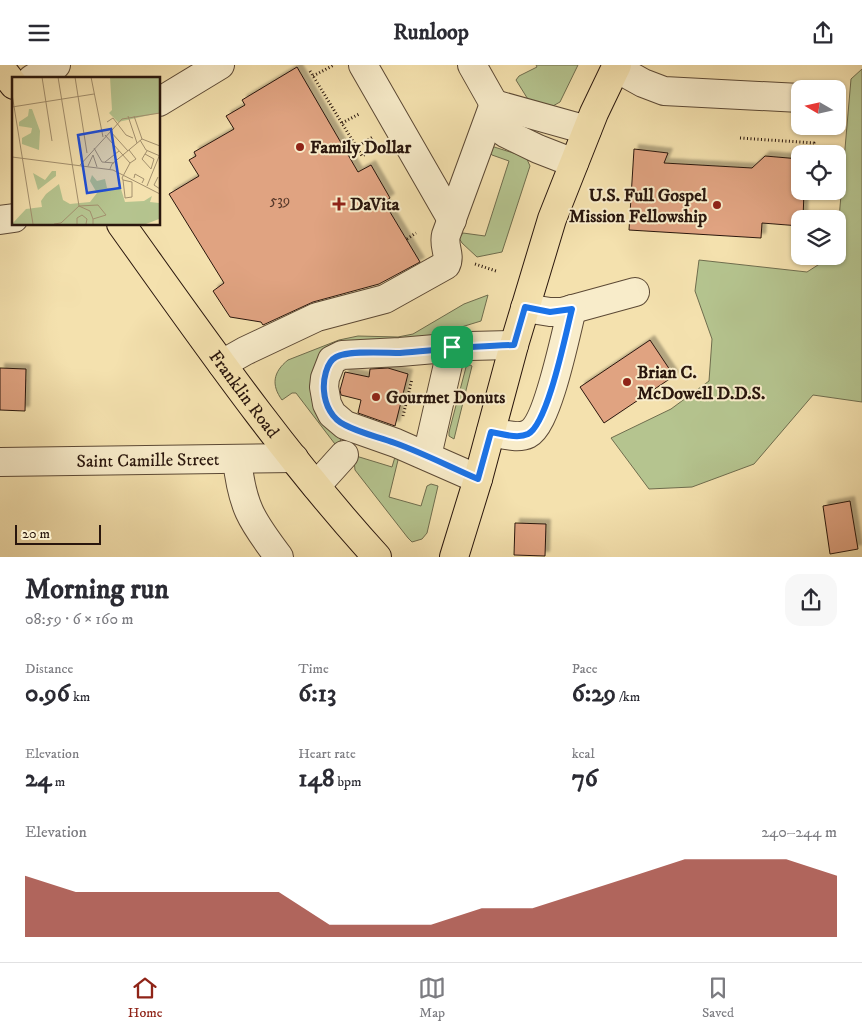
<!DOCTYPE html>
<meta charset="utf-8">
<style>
:root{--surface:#fff;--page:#f7f7f7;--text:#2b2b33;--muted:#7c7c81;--line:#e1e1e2;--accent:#8f2418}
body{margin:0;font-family:"IM FELL DW Pica",serif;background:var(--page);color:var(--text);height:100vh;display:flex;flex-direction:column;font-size:19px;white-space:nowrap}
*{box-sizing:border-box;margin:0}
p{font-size:16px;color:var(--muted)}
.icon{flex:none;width:28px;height:28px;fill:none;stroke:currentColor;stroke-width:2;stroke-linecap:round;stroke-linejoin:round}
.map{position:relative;height:492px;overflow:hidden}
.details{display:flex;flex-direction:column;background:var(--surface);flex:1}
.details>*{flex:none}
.needle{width:32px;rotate:279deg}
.tools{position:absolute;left:791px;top:15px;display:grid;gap:10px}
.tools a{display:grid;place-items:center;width:55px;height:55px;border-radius:10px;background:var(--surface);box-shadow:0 1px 4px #0004;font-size:25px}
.scale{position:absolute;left:15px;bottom:12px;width:86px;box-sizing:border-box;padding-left:5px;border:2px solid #29160d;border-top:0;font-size:14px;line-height:18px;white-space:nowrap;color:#29160d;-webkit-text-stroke:4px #f8ecca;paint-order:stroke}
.pin{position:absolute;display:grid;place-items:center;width:42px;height:42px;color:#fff;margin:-21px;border-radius:10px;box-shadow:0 2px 8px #0006}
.round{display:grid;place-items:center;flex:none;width:52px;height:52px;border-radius:15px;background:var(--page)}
.summary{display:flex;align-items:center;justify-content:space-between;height:85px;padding:0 25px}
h1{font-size:28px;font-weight:700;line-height:38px}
.metrics{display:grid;grid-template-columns:repeat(3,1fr);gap:8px;height:85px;padding:5px 25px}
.metrics div{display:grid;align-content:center}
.metrics b{font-size:25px;font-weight:700}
.metrics small{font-size:14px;font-weight:400}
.metrics p{font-size:14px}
.chart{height:140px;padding:10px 25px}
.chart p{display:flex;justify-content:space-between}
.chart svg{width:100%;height:90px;margin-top:5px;fill:var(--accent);opacity:.7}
header{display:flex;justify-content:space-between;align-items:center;height:65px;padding:0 25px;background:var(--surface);font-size:22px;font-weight:700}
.tab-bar{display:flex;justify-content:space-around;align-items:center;height:70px;border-top:1px solid var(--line);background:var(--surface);font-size:14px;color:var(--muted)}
.tab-bar a{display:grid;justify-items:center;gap:2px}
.tab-bar .current{color:var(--accent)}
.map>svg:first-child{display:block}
.green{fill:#b5c48f;stroke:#6f6d4e}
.building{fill:#e0a381;stroke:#29160d;filter:url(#shadow)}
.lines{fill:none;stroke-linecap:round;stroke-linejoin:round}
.minor-casing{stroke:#5c4935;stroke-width:30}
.major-casing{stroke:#29160d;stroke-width:30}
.path{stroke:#29160d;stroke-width:3;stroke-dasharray:1 2.5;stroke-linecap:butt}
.minor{stroke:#f8ecca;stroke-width:28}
.major{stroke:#f4e1ae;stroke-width:28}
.route-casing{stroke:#fff;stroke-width:10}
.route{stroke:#1a73e8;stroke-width:6}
.poi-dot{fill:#8f2418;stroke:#f8ecca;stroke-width:2}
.labels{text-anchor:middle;stroke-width:4;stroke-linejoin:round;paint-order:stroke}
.number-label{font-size:15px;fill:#57392a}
.poi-label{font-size:18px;font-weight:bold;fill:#29160d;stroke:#f8ecca;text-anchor:start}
.street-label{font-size:18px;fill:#29160d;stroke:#f8ecca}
.inset-road{fill:none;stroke:#a3906e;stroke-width:1}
.view{fill:#1d4ed8;fill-opacity:0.15;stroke:#1d4ed8;stroke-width:2.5}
.inset-edge{fill:none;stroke:#29160d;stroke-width:2.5}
</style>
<header><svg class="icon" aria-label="menu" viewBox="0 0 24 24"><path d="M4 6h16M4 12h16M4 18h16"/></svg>Runloop<svg class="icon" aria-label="share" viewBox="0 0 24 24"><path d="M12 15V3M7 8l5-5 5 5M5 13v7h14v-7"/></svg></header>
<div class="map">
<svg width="862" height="492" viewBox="0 0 862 492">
<defs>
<filter id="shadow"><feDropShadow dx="4.5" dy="-4.5" stdDeviation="1" flood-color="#0004"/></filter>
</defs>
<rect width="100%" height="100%" fill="#f4e1ae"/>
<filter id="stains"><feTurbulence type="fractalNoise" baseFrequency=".004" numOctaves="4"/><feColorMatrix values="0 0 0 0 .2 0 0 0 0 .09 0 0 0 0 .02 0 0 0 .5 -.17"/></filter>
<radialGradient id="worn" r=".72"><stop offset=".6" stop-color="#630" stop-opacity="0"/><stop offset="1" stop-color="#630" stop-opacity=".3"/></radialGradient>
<g class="green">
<polygon points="536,0 578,0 560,37 551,42 529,36 516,15 519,11 537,2"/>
<polygon points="862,4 862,337 813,330 754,399 692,422 649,424 611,373 671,344 709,316 712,274 695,226 699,195 807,207 832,191 838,191 838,165 851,14"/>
<polygon points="491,81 526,92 530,101 502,187 477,192 462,178 459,173 463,168 485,171 509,96 492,90 489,87"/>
<path d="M488 230 481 256 422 274 332 287 344 364 338 383 296 328H292L282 335C271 320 273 307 288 295L339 275 358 271 398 272 413 269 464 239Z"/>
<polygon points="470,300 472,301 454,374 449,371 449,367 465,306 466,302"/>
<polygon points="356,391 392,402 395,392 397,393 398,395 389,432 421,441 427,421 431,419 438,421 427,468 422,474 412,477 408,473 355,405 354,395"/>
</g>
<g class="building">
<polygon points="297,2 358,107 371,100 390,133 384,137 420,197 379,219 313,237 263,260 261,257 230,252 213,226 224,218 169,129 199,111 189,95 196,91 194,87 234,64 226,51 245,40 242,35"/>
<polygon points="634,84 668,88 664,98 752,103 765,91 800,94 800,126 804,126 803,154 800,154 800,161 762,158 761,173 629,165"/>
<polygon points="650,275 674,311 604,358 580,322"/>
<polygon points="0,303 26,304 25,346 0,345"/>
<polygon points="388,303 408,309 395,361 358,348 361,335 341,330 340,325 345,307 369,312 370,304"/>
<polygon points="850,436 858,484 830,489 823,441"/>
<polygon points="515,458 546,459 545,491 514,490"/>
</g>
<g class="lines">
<g class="minor-casing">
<g id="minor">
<polyline points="363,0 452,155"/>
<polyline points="472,0 494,39 496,53 505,68 538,84 574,98"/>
<polyline points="616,3 643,18 664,26 800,33"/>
<polyline points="32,14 56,0"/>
<polyline points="159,37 220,0"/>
<polyline points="494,39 587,65"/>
<polyline points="0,155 14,153"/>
<polyline points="525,243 550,247 562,247 635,227"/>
<path d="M222 299 245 286 317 252 385 234 446 200C451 190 443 181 446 170L494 39"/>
<path d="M491 367C502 369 518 374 528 369 548 359 566 267 572 244"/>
<polyline points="427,391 452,282"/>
<path d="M237 394C242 441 251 455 279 492"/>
<path id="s1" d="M0 397 294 393"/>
<polyline points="478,414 396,378 345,360 332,349 327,339 324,322 325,313 332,295 342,290 400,287 470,281 514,280"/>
<polyline points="316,421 344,390"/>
</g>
</g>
<g class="major-casing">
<g id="major">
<polyline points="0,2 14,20"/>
<path id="s2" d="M121 159C202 272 283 389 377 492"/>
<polyline points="454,492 478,414 514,280 552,154 594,48 617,0"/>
</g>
</g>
<g class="path">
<polyline points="310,6 362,91 378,82 378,84"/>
<polyline points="313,11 334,0"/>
<polyline points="342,58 359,49"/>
<polyline points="740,73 814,78 813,89"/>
<polyline points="356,82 373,72"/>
<polyline points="407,174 416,168"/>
<polyline points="475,199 496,206"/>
<polyline points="403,351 412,314"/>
</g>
<use href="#minor" class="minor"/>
<use href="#major" class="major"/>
</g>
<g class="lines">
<g class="route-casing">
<path id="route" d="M525 242 550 247 572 244C566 267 548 359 528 369 518 374 502 369 491 367L478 414C450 402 423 388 395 378 379 372 360 368 345 360 332 354 325 340 324 326 323 316 326 297 336 292 349 285 385 288 400 288 438 285 475 281 514 280Z"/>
</g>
<use href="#route" class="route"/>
</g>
<g class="poi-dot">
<circle cx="300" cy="82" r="5"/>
<path d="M336.5 131.5h5v5h5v5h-5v5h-5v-5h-5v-5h5z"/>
<circle cx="717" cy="140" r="5"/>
<circle cx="627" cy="317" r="5"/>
<circle cx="376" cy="332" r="5"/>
</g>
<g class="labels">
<g class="number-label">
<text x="280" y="140">539</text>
</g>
<g class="poi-label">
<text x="310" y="88">Family Dollar</text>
<text x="707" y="136" text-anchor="end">U.S. Full Gospel<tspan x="707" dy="21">Mission Fellowship</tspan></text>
<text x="350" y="145">DaVita</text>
<text x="637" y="313">Brian C.<tspan x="637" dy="21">McDowell D.D.S.</tspan></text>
<text x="386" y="338">Gourmet Donuts</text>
</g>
<g class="street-label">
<text dy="6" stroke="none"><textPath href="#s2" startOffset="210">Franklin Road</textPath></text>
<text dy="6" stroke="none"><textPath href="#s1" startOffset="148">Saint Camille Street</textPath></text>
</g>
</g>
<g transform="translate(12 12)">
<rect width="148" height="148" fill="#f4e1ae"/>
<path d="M98 0H147V36L106 45 97 36 100 33ZM17 32H20L28 54 27 73 10 67V61L19 56 20 51 7 49V45L16 39ZM40 94H44V99L26 113 21 96 33 103ZM80 98 85 104 93 102 95 111 109 112 113 125 132 124 140 119 138 125 147 126V142L134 147H0L14 132 30 130 29 124 34 117 47 107 51 123 58 127 78 125 85 116 78 104Z" fill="#b5c48f"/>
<path class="inset-road" d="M30 0 40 64M46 0 67 129 78 134 81 142M63 0 75 76M79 0 91 60M0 17 21 147M0 30 82 17M116 39 125 66M122 39 130 62M95 45 101 41 114 58 121 61M98 54 116 74M93 58 118 86 110 101 111 103 113 120V121L120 120V105L111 103M128 63 134 73 148 79M82 71 90 85 102 86M117 73 124 82 118 86M133 77 142 82 139 92 130 82 133 77 135 74M0 80 101 93 148 117M93 85 107 74M68 88 110 42 148 36M76 89 81 78 85 90M98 92 100 87 130 62 148 69M146 100 142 108 148 112M122 101 123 97 132 102 130 106M135 109 148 77M42 147 49 146 67 129 86 128 94 138 81 142V147M65 147V141L70 138 75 142 74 147"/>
<path class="view" d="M99 52 108 111 75 116 66 58Z"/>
<rect width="148" height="148" class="inset-edge"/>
</g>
<rect width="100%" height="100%" filter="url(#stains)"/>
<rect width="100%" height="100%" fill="url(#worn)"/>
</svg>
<div class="tools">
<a><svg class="needle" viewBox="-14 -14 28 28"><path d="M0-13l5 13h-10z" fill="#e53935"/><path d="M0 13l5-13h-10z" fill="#7c7c81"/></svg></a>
<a><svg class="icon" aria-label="locate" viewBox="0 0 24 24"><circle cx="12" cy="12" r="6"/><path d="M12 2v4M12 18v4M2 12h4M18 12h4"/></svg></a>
<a><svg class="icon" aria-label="layers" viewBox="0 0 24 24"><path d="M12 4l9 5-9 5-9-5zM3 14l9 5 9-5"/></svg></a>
</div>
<div class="scale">20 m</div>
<div class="pin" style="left:452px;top:282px;background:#1e9e55"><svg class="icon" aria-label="arrive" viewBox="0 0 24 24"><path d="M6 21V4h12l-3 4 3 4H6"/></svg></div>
</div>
<section class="details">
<div class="summary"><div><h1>Morning run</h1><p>08:59 · 6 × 160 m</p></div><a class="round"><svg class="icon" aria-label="share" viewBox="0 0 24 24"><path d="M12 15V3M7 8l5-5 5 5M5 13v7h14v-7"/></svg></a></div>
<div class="metrics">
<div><p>Distance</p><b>0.96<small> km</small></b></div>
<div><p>Time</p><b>6:13</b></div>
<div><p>Pace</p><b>6:29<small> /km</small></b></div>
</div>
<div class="metrics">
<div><p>Elevation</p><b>24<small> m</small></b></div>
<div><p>Heart rate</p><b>148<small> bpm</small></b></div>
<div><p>kcal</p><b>76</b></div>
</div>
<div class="chart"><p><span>Elevation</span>240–244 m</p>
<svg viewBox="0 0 160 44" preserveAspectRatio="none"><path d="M0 44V14L10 22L20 22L30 22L40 22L50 22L60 38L70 38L80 38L90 30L100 30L110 22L120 14L130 6L140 6L150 6L160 14V44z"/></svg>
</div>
</section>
<nav class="tab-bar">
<a class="current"><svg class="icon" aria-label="home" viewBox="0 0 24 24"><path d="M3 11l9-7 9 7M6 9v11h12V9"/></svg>Home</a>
<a><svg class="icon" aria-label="map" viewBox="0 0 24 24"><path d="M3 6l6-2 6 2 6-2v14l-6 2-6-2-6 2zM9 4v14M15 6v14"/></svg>Map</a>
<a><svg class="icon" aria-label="saved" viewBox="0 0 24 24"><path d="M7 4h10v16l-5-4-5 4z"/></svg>Saved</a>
</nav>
